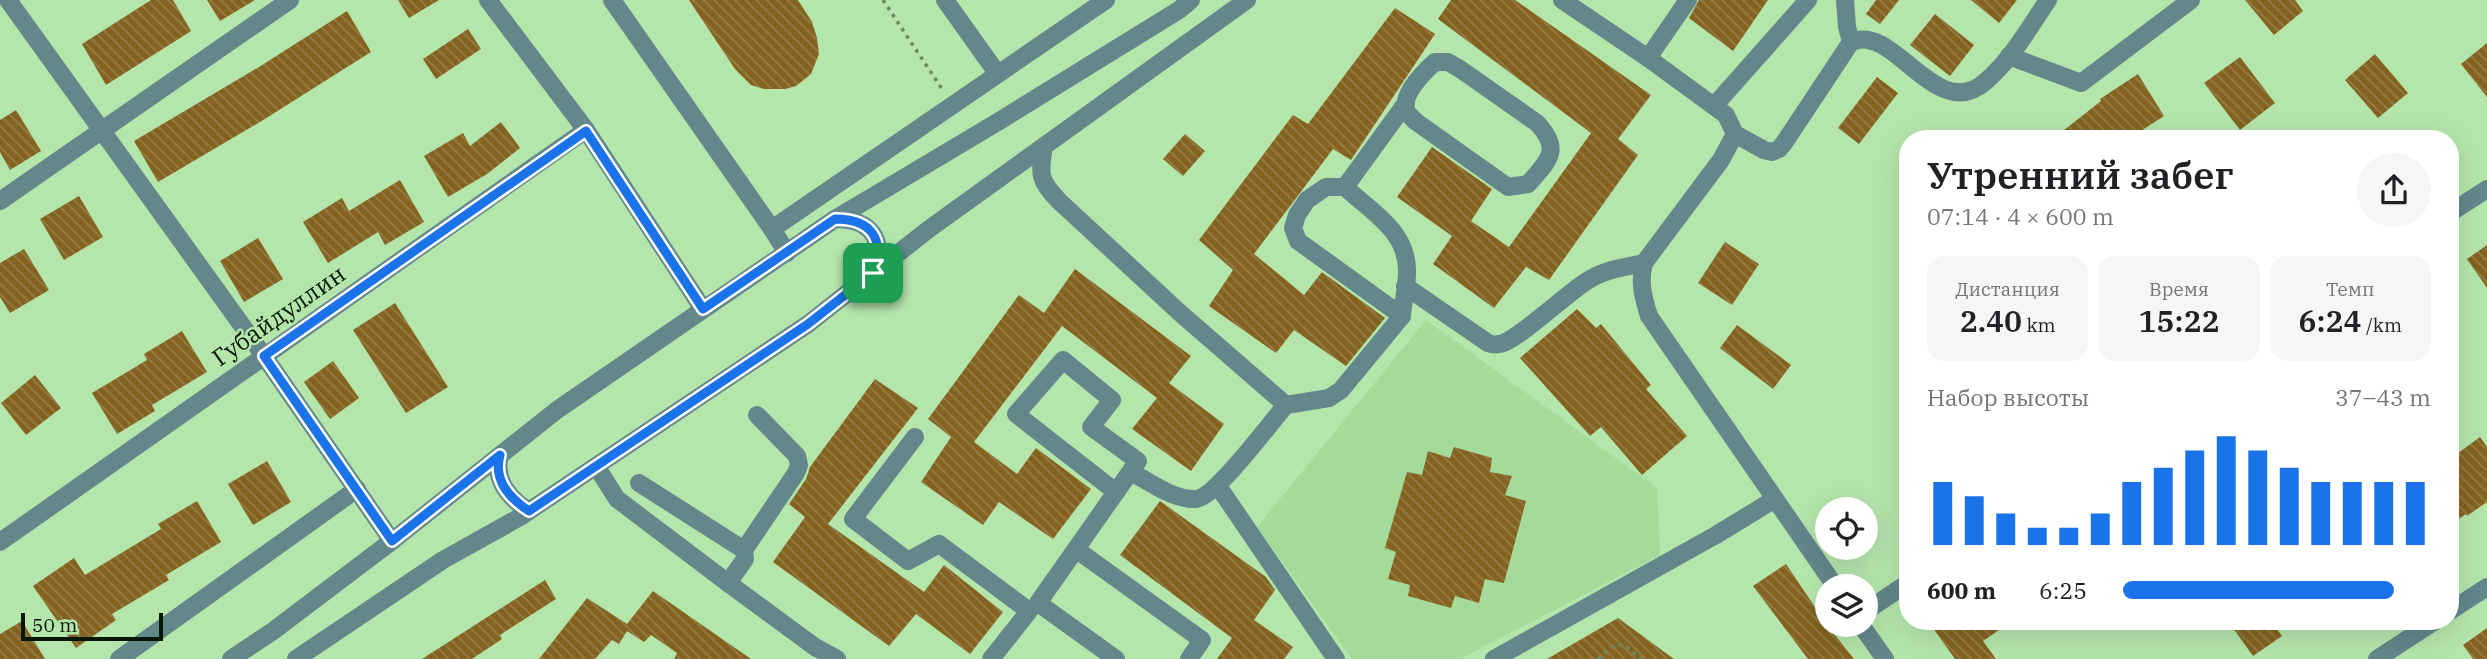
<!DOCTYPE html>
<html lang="ru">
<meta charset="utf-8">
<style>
:root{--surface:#fff;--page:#f6f6f6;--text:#202124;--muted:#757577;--accent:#1a73e8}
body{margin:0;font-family:"IBM Plex Serif",serif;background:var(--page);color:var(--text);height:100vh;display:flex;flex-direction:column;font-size:26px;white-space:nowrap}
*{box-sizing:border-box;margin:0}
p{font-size:23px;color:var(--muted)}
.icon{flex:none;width:38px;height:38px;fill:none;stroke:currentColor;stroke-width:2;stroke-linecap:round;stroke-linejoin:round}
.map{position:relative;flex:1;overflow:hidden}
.sheet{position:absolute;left:1899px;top:130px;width:560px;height:500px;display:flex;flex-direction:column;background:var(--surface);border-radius:28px;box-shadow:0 7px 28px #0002}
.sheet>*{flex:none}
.controls{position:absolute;left:1815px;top:497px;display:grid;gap:14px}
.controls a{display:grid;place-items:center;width:63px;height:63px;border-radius:50%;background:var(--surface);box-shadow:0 7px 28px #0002;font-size:35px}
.scale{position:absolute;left:21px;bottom:18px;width:142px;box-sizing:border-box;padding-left:7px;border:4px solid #051603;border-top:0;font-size:19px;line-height:24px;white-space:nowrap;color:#051603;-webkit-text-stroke:5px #b4e6ac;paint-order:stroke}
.pin{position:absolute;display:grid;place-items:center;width:60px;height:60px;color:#fff;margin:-30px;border-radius:14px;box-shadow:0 4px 10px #0006}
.round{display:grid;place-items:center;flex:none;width:74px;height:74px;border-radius:37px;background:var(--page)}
.headline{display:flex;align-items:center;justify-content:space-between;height:119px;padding:0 28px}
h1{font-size:38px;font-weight:600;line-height:52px}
.stats{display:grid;grid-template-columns:repeat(3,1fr);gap:10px;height:119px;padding:7px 28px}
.stats div{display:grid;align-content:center;border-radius:18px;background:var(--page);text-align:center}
.stats b{font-size:30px;font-weight:600}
.stats small{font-size:19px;font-weight:400}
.stats p{font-size:19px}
.chart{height:196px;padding:14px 28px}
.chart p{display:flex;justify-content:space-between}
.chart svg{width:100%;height:126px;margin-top:7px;stroke:var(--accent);stroke-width:6}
ul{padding:0 28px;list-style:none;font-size:23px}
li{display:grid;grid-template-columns:112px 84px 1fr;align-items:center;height:52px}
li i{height:18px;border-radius:9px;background:var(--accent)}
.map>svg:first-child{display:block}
.built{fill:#a4da9a}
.building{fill:url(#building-back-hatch)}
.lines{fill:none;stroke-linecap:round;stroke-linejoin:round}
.path{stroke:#688b62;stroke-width:3.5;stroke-dasharray:3.5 5;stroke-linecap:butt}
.minor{stroke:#62888b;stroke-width:18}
.route-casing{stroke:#fff;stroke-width:14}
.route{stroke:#1a73e8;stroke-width:9}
.labels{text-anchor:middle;stroke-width:5;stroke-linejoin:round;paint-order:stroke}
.street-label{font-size:24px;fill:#051603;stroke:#b4e6ac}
</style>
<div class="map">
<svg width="2487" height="659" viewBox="0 0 2487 659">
<defs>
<pattern id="building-back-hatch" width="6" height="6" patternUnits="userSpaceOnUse" patternTransform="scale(1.75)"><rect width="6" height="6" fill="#85631e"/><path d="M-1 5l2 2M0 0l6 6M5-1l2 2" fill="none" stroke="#937d4b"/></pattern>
</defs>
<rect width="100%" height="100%" fill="#b4e6ac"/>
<polygon class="built" points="1426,320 1657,488 1660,555 1460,659 1352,659 1257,527"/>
<g class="building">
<polygon points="151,0 173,0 191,31 106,85 82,44"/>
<polygon points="207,0 255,0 220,21"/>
<polygon points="398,0 439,0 409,18"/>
<polygon points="689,0 798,0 812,22 817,38 819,54 811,74 796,86 785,89 764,89 751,85 735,69"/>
<polygon points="1451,0 1515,0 1651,95 1618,139 1638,155 1549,280 1526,267 1494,308 1433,264 1452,236 1397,197 1432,147 1492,189 1471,221 1509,247 1591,133 1438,19"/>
<polygon points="1699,0 1768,0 1733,51 1689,18"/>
<polygon points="1876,0 1899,0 1880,24 1866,14"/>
<polygon points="1971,0 2017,0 1999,23"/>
<polygon points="2245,0 2295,0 2303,11 2274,35"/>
<polygon points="1395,8 1435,34 1351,160 1333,149 1254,254 1304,295 1322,272 1385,318 1346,366 1294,330 1276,353 1209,306 1233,270 1199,240 1293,115 1308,124"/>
<polygon points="347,11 371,52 260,122 158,182 134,141 259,67"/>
<polygon points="1935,14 1974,45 1950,76 1910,45"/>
<polygon points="468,29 481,49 436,79 423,59"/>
<polygon points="2487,43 2487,97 2461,64"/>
<polygon points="2375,54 2408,93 2378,118 2345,80"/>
<polygon points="2240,57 2275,103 2240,130 2204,83"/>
<polygon points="2138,74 2164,116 2130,138 2054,138 2101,101 2100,99"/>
<polygon points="1877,77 1898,93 1859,144 1838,128"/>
<polygon points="16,110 41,151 10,170 0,152 0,120"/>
<polygon points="501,122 520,148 487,174 448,197 424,156 463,133 470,146"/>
<polygon points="1185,134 1205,151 1183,176 1163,159"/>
<polygon points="400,180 424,222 385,245 378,232 328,263 303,222 342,198 349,211"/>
<polygon points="79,196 103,237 64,260 40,219"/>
<polygon points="258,238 283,279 244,302 220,261"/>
<polygon points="1725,242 1759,264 1732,305 1698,283"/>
<polygon points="2487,245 2487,288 2467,259"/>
<polygon points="24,249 49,290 10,313 0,297 0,263"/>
<polygon points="1075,269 1191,356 1169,383 1224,424 1191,471 1132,429 1157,398 1062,326 974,442 1017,474 1036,448 1091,489 1053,539 999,502 983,525 921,482 951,437 928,419 1019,295 1044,313"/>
<polygon points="395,303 448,387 406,413 353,330"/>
<polygon points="1577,309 1596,328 1601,324 1651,385 1646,389 1687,436 1642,475 1601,427 1590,436 1520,358"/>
<polygon points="1737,325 1791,365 1773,389 1720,348"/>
<polygon points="182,331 207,372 152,405 155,411 117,434 92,393 147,360 144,354"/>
<polygon points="333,361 359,398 330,419 304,382"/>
<polygon points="35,375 61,408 26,435 1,403"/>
<polygon points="875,379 918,408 828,524 924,592 944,565 1003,612 970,654 916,614 889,646 773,562 805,517 789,504 806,479 810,467"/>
<polygon points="2480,437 2487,447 2487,502 2467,516 2466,514 2450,525 2450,459"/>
<polygon points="1454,447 1492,458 1490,472 1512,476 1505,495 1526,501 1504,583 1485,579 1479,603 1455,596 1451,608 1408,596 1410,585 1388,579 1396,552 1385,548 1407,472 1422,475 1428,451 1450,458"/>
<polygon points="267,461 291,502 253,525 228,484"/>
<polygon points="197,501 221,542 166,575 169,580 112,614 116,620 76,648 33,586 74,558 85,575 161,529 158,524"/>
<polygon points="1160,501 1266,577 1275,590 1254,620 1293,647 1284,659 1217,659 1232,638 1120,555"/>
<polygon points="1786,564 1827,625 1854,659 1808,659 1753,586"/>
<polygon points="545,580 556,599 500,635 502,639 472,659 422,659"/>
<polygon points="653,591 751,659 674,659 677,653 651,635 644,642 627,631 619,644 612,640 595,659 539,659 587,598 627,624"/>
<polygon points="1618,618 1674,659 1547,659"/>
<polygon points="22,621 45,659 0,659 0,634"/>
<polygon points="1928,621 2012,621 1983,641 1996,659 1955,659"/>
<polygon points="2228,621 2271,621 2282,636 2253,656"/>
<polygon points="2487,628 2487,659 2473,659 2463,645"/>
</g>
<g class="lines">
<g class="path">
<polyline points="883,0 944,92"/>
<polyline points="1598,659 1615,645 1624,645 1642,659"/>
</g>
<g class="minor">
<polyline points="8,0 264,356 392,541"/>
<polyline points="488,0 586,130 703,309"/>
<polyline points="612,0 772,229"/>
<polyline points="945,0 997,73"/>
<path d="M1562 0 1648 58 1726 115 1735 134 1764 150 1772 152 1779 149 1784 143 1851 42C1858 40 1864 38 1872 41 1906 50 1944 118 1985 82 2011 60 2029 28 2048 0"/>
<polyline points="1845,0 1847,27 1851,42"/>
<polyline points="2009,56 2081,83 2191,0"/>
<polyline points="1648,58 1688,0"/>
<path d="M1435 62H1448L1460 69 1537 123C1562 150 1549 160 1528 184L1508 187 1415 121C1413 118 1409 116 1407 112 1399 96 1424 72 1435 62Z"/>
<polyline points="1714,106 1808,0"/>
<path d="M1735 134 1721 160 1644 263C1639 282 1643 297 1649 316L1835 586"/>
<path d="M1044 146C1039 175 1039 180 1059 201L1179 312 1286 405C1270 423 1216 497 1196 499 1173 500 1150 482 1131 472"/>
<path d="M1345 187C1371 212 1408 231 1407 272 1407 287 1403 301 1402 316"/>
<polyline points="0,201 290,0"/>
<polyline points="2450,213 2487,189"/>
<path d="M835 219C871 219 886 239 873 273"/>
<polyline points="787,253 772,229 1106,0"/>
<path d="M1405 286 1488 343C1491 344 1495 345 1499 344 1515 343 1567 293 1587 281 1604 270 1624 267 1644 263"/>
<polygon points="1063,360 1112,400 1091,427 1138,461 1116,492 1016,414"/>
<polyline points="1286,405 1329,398 1341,390 1402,316 1298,241 1293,228 1297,215 1307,200 1326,187 1345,187 1406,103"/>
<polyline points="915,437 853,519 908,561 939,544 1029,611 991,659"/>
<path d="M500 455C493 480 509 498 529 511"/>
<polyline points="596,466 617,499 728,583 815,647 837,659"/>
<polyline points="639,483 744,550 745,559 728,583"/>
<polyline points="1218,486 1336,659"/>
<polyline points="0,542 586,130"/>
<polyline points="744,550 796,473 799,465 797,456 757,415"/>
<polyline points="1077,550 1202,640 1189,659"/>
<polyline points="1866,611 1908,583"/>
<polyline points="2450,611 2487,587"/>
<polyline points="1861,625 1885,659"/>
<polyline points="119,659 357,489"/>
<polyline points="231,659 273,631 392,541 557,410 835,219 996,123 1179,10 1191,0"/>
<polyline points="296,659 443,560 520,517 808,324 929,229 1247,0"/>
<polyline points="1116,659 1038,603 1116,492"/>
<polyline points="1494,659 1716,535 1775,499"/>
<polyline points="2377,659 2435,621"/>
</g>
</g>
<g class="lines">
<g class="route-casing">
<path id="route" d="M586 131 703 309 835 219C871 219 886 239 873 273L808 324 529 511C509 498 493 480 500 455L392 541 264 356Z"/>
</g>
<use href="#route" class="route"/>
</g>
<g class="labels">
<g class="street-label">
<text transform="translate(279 316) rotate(-35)" y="8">Губайдуллин</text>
</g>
</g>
</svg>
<div class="controls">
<a><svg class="icon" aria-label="locate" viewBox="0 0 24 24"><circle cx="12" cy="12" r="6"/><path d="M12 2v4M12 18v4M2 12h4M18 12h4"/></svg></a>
<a><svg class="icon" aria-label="layers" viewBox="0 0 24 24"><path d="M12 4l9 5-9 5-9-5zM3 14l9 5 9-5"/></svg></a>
</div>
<div class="scale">50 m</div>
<div class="pin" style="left:873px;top:273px;background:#1e9e55"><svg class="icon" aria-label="arrive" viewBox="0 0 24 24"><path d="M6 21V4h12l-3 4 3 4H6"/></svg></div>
<section class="sheet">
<div class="headline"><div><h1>Утренний забег</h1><p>07:14 · 4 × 600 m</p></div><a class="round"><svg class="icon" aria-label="share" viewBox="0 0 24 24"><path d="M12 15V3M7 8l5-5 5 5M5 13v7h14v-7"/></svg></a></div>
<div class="stats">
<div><p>Дистанция</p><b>2.40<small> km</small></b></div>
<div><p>Время</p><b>15:22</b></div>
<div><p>Темп</p><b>6:24<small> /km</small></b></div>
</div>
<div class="chart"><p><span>Набор высоты</span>37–43 m</p>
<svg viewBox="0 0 160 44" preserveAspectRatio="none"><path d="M5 44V22M15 44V27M25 44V33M35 44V38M45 44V38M55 44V33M65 44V22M75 44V17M85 44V11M95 44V6M105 44V11M115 44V17M125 44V22M135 44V22M145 44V22M155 44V22"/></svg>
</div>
<ul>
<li><b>600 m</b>6:25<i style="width:88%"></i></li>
</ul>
</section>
</div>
